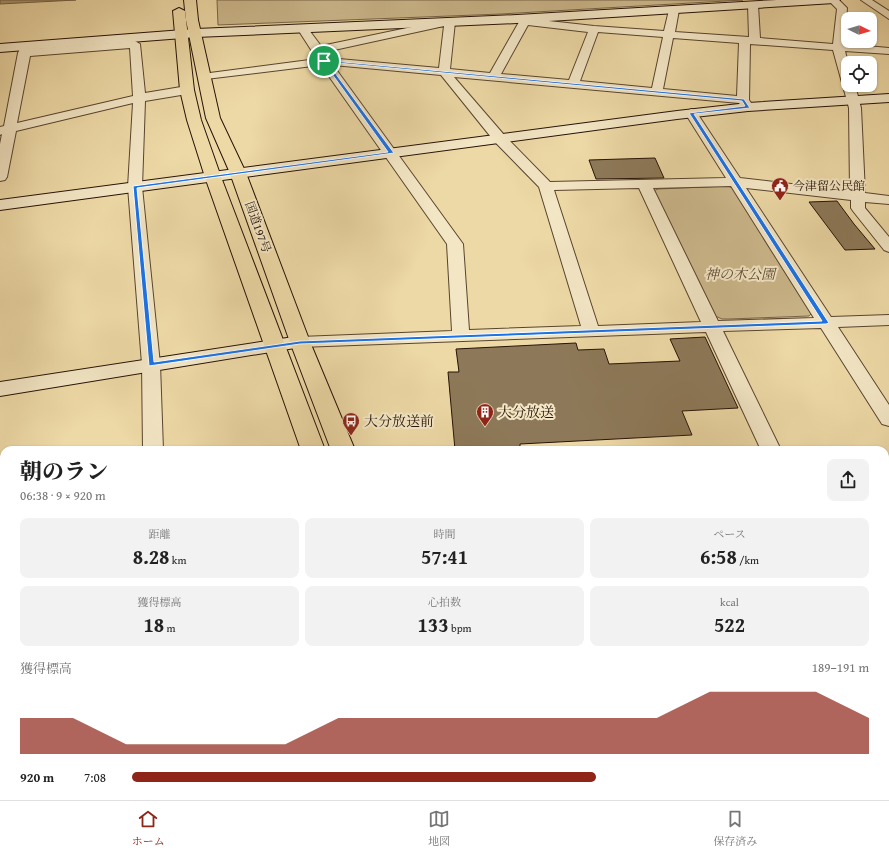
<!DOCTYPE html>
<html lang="ja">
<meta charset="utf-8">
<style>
:root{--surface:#fff;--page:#f2f2f2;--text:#222;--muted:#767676;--line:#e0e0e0;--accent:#8f2418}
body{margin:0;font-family:"Gentium Book Plus","Noto Serif JP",serif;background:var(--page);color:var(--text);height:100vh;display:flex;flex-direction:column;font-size:15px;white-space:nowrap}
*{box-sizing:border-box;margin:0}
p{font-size:13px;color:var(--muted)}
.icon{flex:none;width:22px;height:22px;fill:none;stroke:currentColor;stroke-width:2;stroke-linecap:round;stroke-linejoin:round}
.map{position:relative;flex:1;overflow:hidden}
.details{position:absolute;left:0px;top:446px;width:889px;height:354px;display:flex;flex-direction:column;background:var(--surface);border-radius:12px 12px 0 0;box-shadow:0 1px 3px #0004}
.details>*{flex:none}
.needle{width:26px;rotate:95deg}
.tools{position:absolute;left:841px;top:12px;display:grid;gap:8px}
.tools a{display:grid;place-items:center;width:36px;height:36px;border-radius:8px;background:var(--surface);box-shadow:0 1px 3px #0004;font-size:20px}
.pin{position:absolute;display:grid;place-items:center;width:34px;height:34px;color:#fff;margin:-17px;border:2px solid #fff;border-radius:50%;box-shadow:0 1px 4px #0007}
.round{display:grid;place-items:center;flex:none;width:42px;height:42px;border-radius:8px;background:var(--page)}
.head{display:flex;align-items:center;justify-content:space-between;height:68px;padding:0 20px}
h1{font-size:22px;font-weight:800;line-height:30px}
.metrics{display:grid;grid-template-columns:repeat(3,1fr);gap:6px;height:68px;padding:4px 20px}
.metrics div{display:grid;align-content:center;border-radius:8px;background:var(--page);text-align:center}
.metrics b{font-size:20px;font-weight:800}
.metrics small{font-size:11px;font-weight:400}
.metrics p{font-size:11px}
.chart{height:112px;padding:8px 20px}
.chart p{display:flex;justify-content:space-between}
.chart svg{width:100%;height:72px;margin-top:4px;fill:var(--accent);opacity:.7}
ul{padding:0 20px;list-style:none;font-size:13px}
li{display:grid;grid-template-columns:64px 48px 1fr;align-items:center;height:30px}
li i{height:10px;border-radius:5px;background:var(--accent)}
.menu{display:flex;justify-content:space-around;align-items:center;height:56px;border-top:1px solid var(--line);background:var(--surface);font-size:11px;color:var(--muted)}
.menu a{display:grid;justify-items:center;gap:2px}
.menu .current{color:var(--accent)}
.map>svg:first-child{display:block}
.green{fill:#cbb78b;stroke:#786448}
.water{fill:#a99570;stroke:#756146}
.building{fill:#8d7959;stroke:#261206}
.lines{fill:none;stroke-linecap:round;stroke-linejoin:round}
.street-casing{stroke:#58442e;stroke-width:2}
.secondary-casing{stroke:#261206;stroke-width:2}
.highway-casing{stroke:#261206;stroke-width:2}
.street{fill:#f3e6c5;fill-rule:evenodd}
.secondary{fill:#f3e6c5;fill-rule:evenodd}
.highway{fill:#edd9a6;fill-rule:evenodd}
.route{fill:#1a73e8;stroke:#fff;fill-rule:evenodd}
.labels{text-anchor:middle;stroke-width:4;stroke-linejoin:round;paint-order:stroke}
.far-poi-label{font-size:12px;fill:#261206;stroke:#f3e6c5;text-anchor:start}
.far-street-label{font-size:12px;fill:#261206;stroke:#f3e6c5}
.park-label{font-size:14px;font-style:italic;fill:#604c35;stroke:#f3e6c5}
.poi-label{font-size:14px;fill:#261206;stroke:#f3e6c5;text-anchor:start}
</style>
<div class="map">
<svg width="889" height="800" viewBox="0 0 889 800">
<rect width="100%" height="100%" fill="#edd9a6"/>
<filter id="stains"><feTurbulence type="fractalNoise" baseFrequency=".005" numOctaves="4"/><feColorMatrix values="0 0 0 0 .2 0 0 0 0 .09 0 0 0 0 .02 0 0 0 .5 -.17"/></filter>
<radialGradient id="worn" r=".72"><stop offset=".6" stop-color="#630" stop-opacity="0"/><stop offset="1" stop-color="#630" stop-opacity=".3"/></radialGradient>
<g class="green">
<polygon points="217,0 743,0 501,14 218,25"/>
<polygon points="728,186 735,189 813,312 809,316 729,319 722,319 713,315 653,191 658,189"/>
</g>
<polygon class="water" points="0,0 76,0 0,4"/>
<g class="building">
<polygon points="655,158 664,178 596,179 589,160"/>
<polygon points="837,201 854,224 875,249 845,250 809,202"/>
<polygon points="705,337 738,408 682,411 692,435 520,444 520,448 455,450 448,372 459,372 456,349 576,343 578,350 604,349 609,364 680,361 670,339"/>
</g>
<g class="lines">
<g class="street-casing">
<g id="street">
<path d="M828 0H839L847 8 844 44 889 48V54L845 51 848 63V85H855L861 108 865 193 889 196V204L865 202V208L889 237V252L884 250 853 211 851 208V200L746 188 831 317 889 315V325L838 327 889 405V426L882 424 821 328 723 331 781 450H761L706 332 300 347 294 346 291 342 294 338 300 337 452 331 447 244 321 65 206 79 202 78 200 76 202 74 317 59 297 28 302 25 306 26 321 46 450 19 455 22 450 69 490 73 519 22 513 21 512 19 513 17 594 26 664 31 669 10 674 7 679 10 675 32 749 37 748 5 753 2 758 5 760 38 833 44 837 9ZM528 25 588 32 569 80 501 74ZM444 26 439 68 328 58 325 52ZM598 32 663 37 652 88 580 81ZM673 38 739 43 737 96 663 89ZM750 44 833 50 849 108 850 191 740 178 695 110 691 109 685 113 726 178 550 182 505 136 454 77 739 103 744 110 748 111 754 107 749 100ZM333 65 441 75 495 142 539 187 581 326 469 330 463 244ZM731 186 814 318 718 321 653 188ZM639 188 701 322 598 326 554 190Z"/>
<polygon points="861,0 872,0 889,11 889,19"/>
<path d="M135 41 140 44 145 93 187 86 193 90 187 94 145 101 142 187 160 364 163 450H143L142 364 128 187 133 103 16 131 7 177 5 180 0 181V144L2 134 0 135V127L4 126 18 53 22 44H30L31 49ZM130 48 133 96 17 123 30 56Z"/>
<rect x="885" y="596" width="4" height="18"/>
<polygon points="4,704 4,726 0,727 0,705"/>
<polygon points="155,796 183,796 184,800 156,800"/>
</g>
</g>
<g class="secondary-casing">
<g id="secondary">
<polygon points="777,0 840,0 834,3 517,23 196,37 0,52 0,44 196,29 517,15"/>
<polygon points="889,94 889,102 748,111 677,119 0,210 0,200 677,111 748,103"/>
<polygon points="300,336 307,338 310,342 307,346 0,396 0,382"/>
</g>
</g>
<g class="highway-casing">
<g id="highway">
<polygon points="184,0 196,0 198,20 220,118 246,173 310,342 355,450 331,450 290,342 230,173 206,118 186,20"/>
<polygon points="179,8 185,11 194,90 201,120 221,177 325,450 301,450 205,177 187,120 180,90 173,11"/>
<polygon points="416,796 448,796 449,800 417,800"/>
<polygon points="460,796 492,796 493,800 461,800"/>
</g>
</g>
<use href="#street" class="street"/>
<use href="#secondary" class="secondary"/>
<use href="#highway" class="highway"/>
</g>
<path class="route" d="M322 60 744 99 750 108 694 114 829 323 826 324 300 344 149 366 133 186 388 152ZM327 62 742 101 745 106 689 113 822 321 300 341 154 362 137 188 394 153Z"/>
<defs>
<g id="civic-pin" transform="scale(0.9)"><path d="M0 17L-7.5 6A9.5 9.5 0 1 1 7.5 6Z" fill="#8f2418" stroke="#f3e6c5"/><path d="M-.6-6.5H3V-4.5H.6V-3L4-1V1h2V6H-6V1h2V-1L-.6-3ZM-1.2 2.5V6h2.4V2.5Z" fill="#fff"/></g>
<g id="building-pin" transform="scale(0.9)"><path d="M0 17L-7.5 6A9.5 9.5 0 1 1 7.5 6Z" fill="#8f2418" stroke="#f3e6c5"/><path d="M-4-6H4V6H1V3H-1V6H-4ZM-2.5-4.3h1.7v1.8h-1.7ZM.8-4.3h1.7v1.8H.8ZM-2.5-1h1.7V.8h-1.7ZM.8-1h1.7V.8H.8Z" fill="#fff"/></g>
<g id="bus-pin" transform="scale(0.9)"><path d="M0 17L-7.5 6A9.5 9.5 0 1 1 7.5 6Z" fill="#8f2418" stroke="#f3e6c5"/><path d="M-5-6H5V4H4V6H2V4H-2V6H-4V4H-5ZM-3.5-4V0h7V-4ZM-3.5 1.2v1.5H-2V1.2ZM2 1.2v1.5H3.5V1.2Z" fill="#fff"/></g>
</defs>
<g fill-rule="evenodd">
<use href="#civic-pin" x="780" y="186"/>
<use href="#building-pin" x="485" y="412"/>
<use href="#bus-pin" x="351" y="421"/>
</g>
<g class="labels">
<g class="far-poi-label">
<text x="793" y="190">今津留公民館</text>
</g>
<g class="far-street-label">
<text transform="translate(258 227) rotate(70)" y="4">国道197号</text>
</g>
<g class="park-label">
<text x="740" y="279">神の木公園</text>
</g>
<g class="poi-label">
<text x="498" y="417">大分放送</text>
<text x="364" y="426">大分放送前</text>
</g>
</g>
<rect width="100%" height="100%" filter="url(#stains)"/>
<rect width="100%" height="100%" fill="url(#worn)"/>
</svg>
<div class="tools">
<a><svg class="needle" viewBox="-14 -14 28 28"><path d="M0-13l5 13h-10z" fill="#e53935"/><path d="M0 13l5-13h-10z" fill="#767676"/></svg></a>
<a><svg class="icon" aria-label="locate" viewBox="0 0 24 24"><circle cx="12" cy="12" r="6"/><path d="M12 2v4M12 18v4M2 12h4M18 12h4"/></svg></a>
</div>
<div class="pin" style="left:324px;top:61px;background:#1e9e55"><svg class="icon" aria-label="arrive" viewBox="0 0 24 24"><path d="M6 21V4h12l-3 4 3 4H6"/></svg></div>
<section class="details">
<div class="head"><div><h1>朝のラン</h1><p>06:38 · 9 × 920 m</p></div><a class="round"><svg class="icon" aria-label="share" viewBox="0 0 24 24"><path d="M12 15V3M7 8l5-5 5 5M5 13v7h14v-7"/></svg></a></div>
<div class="metrics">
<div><p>距離</p><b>8.28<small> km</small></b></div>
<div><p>時間</p><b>57:41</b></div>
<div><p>ペース</p><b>6:58<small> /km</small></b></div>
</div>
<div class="metrics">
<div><p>獲得標高</p><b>18<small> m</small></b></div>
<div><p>心拍数</p><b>133<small> bpm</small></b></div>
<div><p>kcal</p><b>522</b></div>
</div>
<div class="chart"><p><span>獲得標高</span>189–191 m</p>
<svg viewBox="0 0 160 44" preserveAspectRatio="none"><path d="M0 44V22L10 22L20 38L30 38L40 38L50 38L60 22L70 22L80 22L90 22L100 22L110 22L120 22L130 6L140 6L150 6L160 22V44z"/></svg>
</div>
<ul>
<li><b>920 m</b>7:08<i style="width:63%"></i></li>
</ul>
</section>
</div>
<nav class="menu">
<a class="current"><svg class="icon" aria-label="home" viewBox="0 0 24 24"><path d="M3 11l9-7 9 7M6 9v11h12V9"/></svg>ホーム</a>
<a><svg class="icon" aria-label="map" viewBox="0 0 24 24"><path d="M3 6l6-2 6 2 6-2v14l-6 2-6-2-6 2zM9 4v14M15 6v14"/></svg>地図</a>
<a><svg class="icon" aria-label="saved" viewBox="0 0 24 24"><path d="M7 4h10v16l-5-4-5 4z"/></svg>保存済み</a>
</nav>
